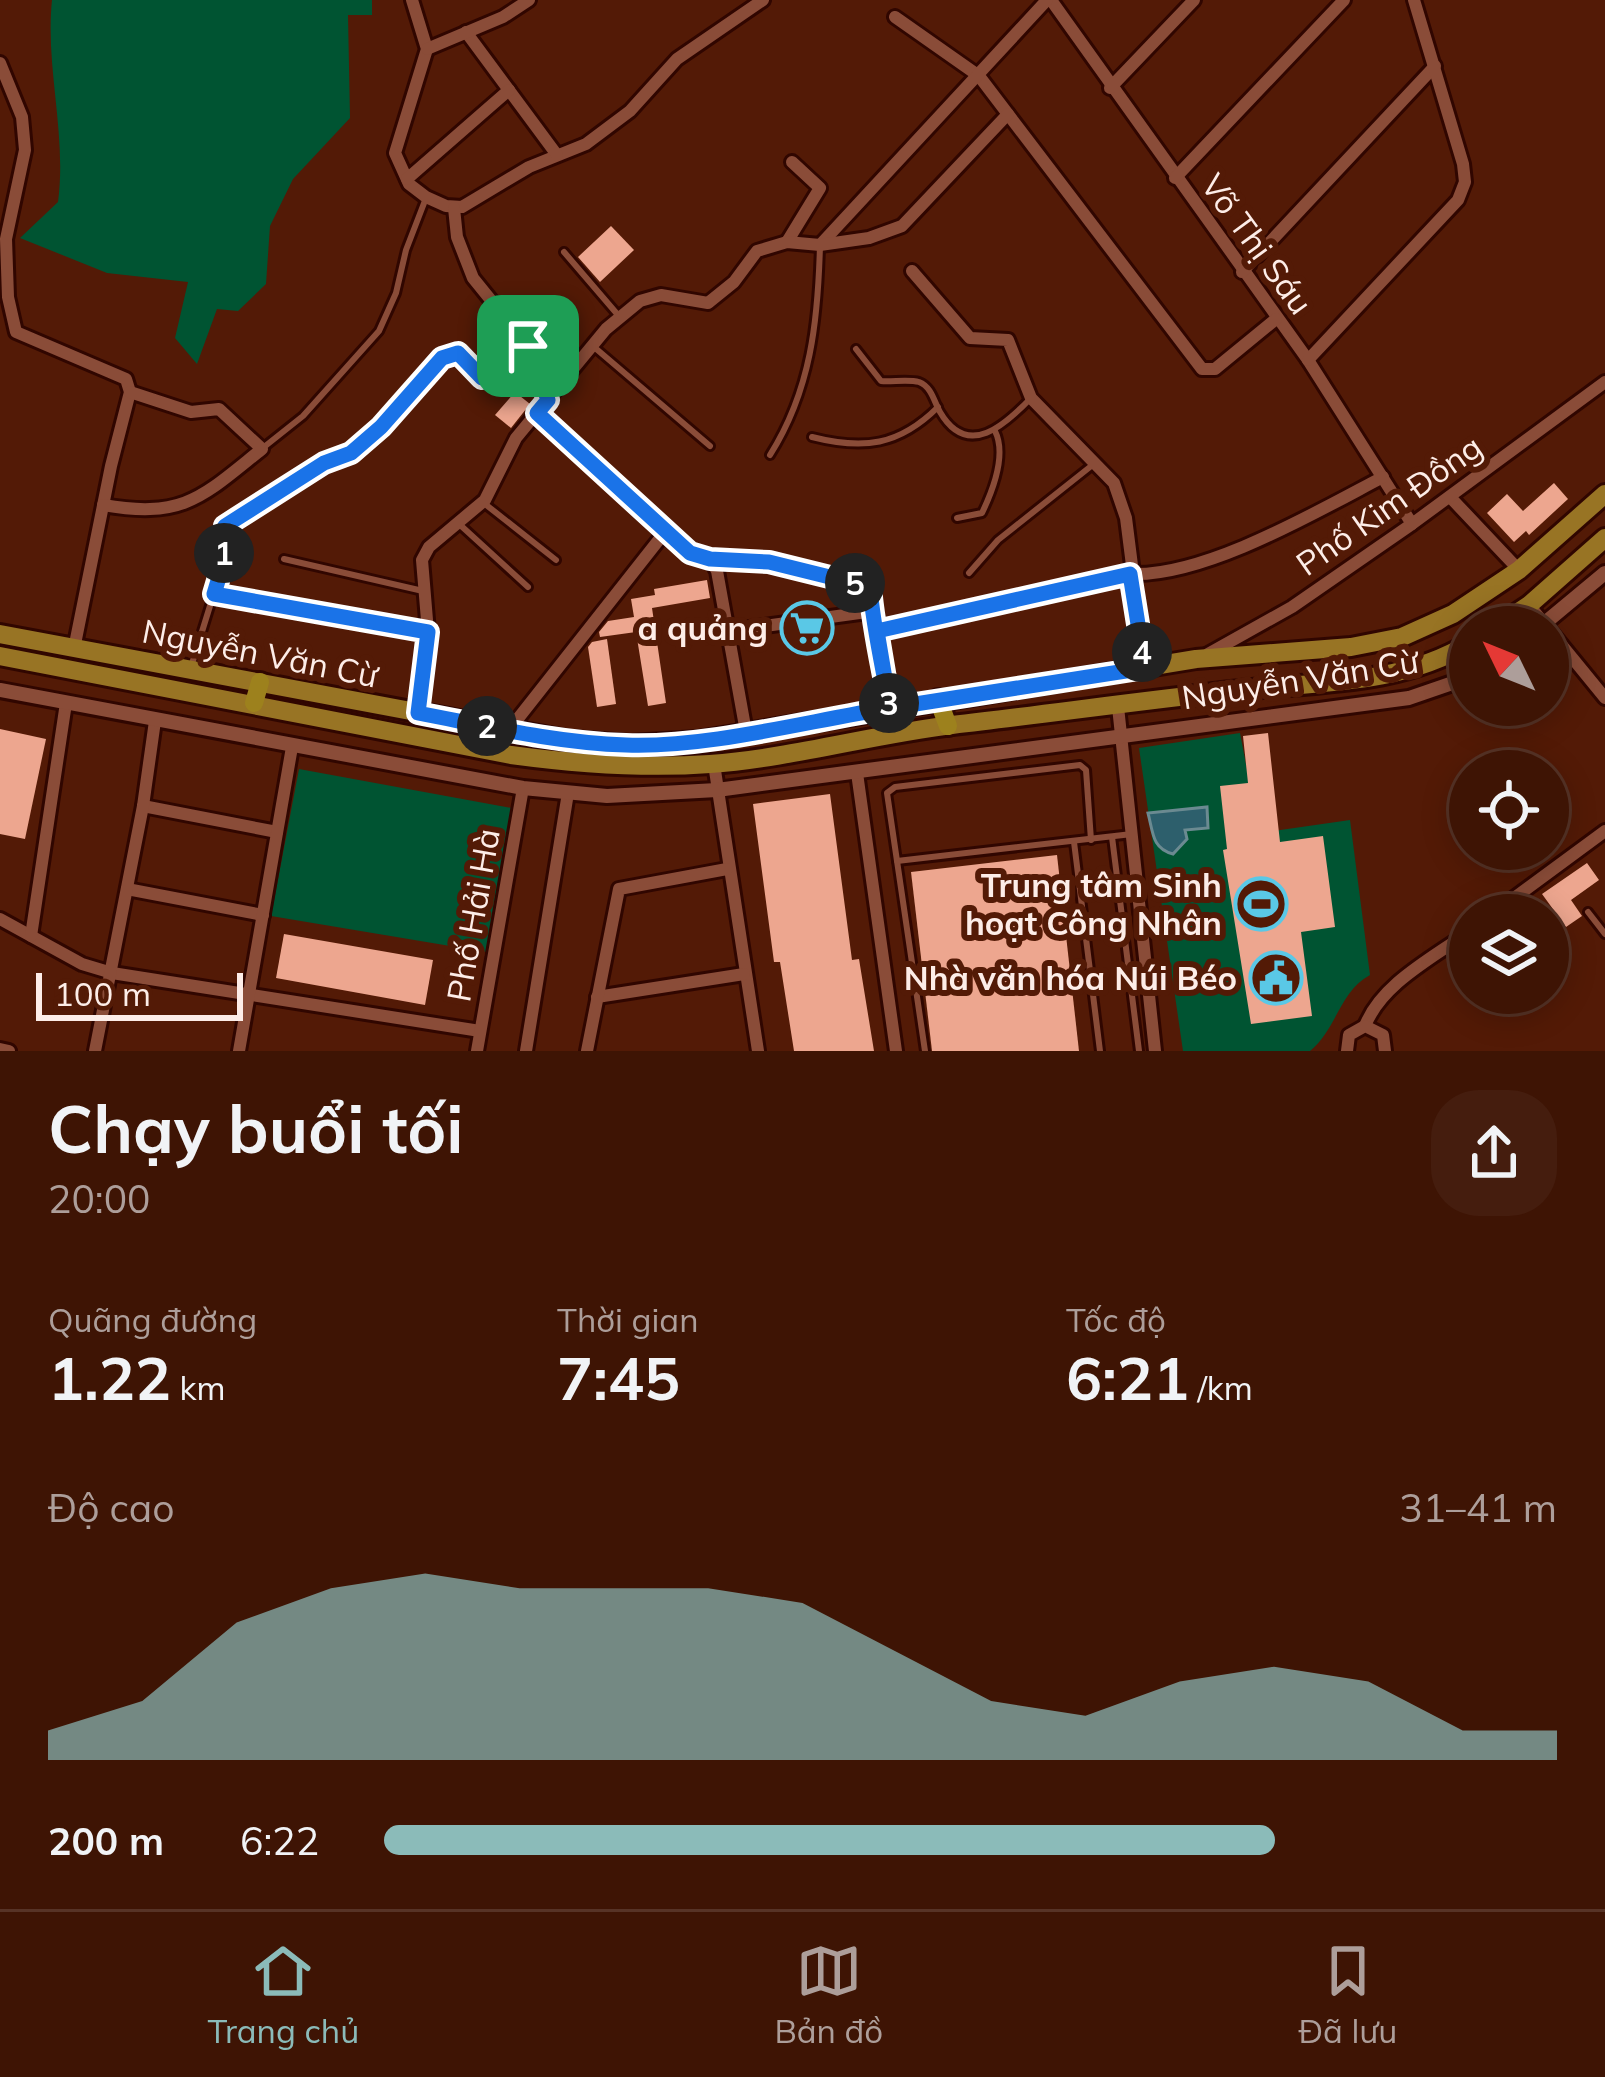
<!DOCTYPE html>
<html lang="vi">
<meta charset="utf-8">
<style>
:root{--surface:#3e1404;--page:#451d0e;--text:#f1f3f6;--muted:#ad9e9a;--line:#573326;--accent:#8bbbb9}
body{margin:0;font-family:Mulish,sans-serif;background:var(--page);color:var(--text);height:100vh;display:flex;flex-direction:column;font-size:45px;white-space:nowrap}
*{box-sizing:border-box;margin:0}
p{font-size:39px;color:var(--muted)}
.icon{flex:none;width:66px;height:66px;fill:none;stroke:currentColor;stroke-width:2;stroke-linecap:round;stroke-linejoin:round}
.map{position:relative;height:1051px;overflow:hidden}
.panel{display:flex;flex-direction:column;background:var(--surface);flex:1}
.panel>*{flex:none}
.needle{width:78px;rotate:313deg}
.buttons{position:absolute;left:1449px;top:606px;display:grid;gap:24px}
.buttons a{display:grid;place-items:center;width:120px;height:120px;border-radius:50%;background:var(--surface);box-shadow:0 6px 30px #0003,0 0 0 3px var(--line);font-size:60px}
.scale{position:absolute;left:36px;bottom:30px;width:207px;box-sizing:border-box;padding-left:12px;border:6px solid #fdede8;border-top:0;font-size:33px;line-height:42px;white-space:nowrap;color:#fdede8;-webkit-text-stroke:9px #531a06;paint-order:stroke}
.pin{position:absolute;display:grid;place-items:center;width:102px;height:102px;color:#fff;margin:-51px;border-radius:24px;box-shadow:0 6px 18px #0006}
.km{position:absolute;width:60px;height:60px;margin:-30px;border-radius:50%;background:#222;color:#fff;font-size:33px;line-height:60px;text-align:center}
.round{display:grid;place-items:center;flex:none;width:126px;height:126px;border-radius:48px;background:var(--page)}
.overview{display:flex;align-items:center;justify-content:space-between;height:204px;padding:0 48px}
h1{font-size:66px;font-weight:700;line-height:90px}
.stats{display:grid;grid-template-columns:repeat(3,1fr);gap:18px;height:204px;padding:12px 48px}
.stats div{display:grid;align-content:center}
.stats b{font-size:60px;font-weight:700}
.stats small{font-size:33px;font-weight:400}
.stats p{font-size:33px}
.chart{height:336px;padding:24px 48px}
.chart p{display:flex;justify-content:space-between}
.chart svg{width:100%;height:216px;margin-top:12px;fill:var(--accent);opacity:.7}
ul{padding:0 48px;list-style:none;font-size:39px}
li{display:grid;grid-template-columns:192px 144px 1fr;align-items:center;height:90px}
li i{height:30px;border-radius:15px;background:var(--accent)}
.tabs{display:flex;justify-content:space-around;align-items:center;height:168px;border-top:3px solid var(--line);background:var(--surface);font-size:33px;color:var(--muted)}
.tabs a{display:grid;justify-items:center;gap:6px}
.tabs .on{color:var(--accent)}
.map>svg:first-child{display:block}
.green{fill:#005432}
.water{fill:#2d5f6c;stroke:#6b8a91;stroke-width:3}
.building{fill:#eda68f}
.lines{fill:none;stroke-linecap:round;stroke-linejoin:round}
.service-casing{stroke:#300600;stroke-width:12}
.minor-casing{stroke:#300600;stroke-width:18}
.tertiary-casing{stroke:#300600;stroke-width:20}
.primary-casing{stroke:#300600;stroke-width:24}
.trunk-casing{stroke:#300600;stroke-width:24}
.service{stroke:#8a4c38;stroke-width:6}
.minor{stroke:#8a4c38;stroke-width:12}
.tertiary{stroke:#8a4c38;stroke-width:14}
.primary{stroke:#987424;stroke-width:18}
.trunk{stroke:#9d811d;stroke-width:18}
.route-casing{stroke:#fff;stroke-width:24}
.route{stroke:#1a73e8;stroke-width:15}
.labels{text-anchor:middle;stroke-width:12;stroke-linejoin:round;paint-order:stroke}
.street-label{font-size:33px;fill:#fdede8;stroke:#531a06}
.poi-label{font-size:33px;font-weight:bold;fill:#fdede8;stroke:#531a06;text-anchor:end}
</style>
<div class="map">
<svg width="1605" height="1051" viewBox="0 0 1605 1051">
<rect width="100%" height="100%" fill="#531a06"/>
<g class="green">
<path d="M52 0H372V15H348L350 118 293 179 270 226 266 284 238 311 217 309 197 364 175 338 188 282 107 273 20 238 58 202C67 134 45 67 52 0Z"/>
<path d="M1240 733 1259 833 1350 820 1370 975C1339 992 1337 1029 1310 1051H1183L1139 748Z"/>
<polygon points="299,769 512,808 486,952 271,916"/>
</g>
<path class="water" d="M1207 807 1208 828 1185 830 1187 839 1173 854C1152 849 1153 832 1148 813Z"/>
<g class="building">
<polygon points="611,226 634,250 600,282 578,257"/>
<polygon points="515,392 530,404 511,428 495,415"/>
<polygon points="1554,483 1568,499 1529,535 1526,531 1514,542 1487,513 1507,494 1523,511"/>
<polygon points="707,580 710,598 652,608 666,703 648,706 636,632 600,637 599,632 608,621 634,617 631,599 655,595 654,589"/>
<polygon points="607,639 616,704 597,707 588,647 592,642"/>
<polygon points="0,729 46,739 25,839 0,834"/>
<polygon points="1268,733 1280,842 1323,836 1335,927 1301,932 1312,1016 1251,1024 1223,850 1227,849 1220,786 1248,783 1243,736"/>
<polygon points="830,794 852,960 859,959 874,1051 794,1051 780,962 774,962 753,804"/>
<polygon points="1057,855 1079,1051 932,1051 911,872"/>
<polygon points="1587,863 1599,880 1571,900 1582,916 1566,927 1542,894"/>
<polygon points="284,934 433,960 425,1005 276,978"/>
</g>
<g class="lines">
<g class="service-casing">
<g id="service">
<polyline points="564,252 618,315"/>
<polyline points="594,347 710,446"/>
<path d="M856 349 881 381C892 382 909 379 919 382 932 387 934 402 940 412 968 460 1006 424 1031 398"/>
<path d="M812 437C863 450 899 446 938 407"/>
<polyline points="264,447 303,416 379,331 396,293 406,250 426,198"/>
<path d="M770 455C811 390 818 321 820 245"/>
<polyline points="485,504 556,560"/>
<path d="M957 518 982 513C993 490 1007 455 995 431"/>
<polyline points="458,523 528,587"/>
<polyline points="284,559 423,591"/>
<polyline points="969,573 998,540 1095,463"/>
<polyline points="214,594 425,631"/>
<polyline points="191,667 223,564 225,526 324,463 351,453 381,427 442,358 458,353 482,378 528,346"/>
<polyline points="1112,837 1139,1051"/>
<polyline points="1074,842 1100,1051"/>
<polyline points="897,861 1132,834"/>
<polyline points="1588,912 1605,934"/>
<polyline points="925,1051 887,793 895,787 1080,765 1086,770 1091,840"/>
</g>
</g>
<g class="minor-casing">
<g id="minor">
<polyline points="412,0 427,49 395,153 409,184 426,197 446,206 462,207 529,167 586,144 630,111 677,59 763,0"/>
<polyline points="1051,0 1308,360 1412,524"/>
<polyline points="895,17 979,76 1202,369 1215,369 1276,319"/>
<polyline points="466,32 557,155"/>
<polyline points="427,49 503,17 529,0"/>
<polyline points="0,63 22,117 25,150 6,239 8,297 16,332 126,379 130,392 111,466 74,649"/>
<polyline points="1110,88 1194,0"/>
<polyline points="1175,178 1344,0"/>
<polyline points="407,179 509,90"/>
<polyline points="454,208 457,237 473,278 528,346 548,400"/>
<polyline points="787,242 820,188 792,162"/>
<polyline points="820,245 1047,0"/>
<polyline points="912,271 970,338 1008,340 1031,398 1114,483 1126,518 1145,668"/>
<polyline points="1242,272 1435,66"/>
<polyline points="1308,360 1458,200 1465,182 1463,164 1414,0"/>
<polyline points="537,413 690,553 710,559 717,571 746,732"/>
<polyline points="1450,497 1519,570"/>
<path d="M103 505C184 519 202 497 262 449L219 409 191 412 130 392"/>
<polyline points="710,559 769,562 870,587 889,708"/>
<polyline points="1529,605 1605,698"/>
<polyline points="728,631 874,611"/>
<path d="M877 631 1131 574C1205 577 1316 512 1383 477"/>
<polyline points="1208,654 1292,607 1412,524 1605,382"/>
<polyline points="1118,707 1155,1051"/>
<polyline points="417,713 428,632 422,560 429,547 485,500 516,438 606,329 640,301 661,295 708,303 734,282 757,251 787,242 820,245 869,238 902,226 1008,114"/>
<polyline points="509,730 665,532"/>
<polyline points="714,764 758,1051"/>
<polyline points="857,773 896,1051"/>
<polyline points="143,806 277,832"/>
<polyline points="127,889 263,915"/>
<polyline points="1491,915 1605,831"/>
<polyline points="0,919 82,964 112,973 480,1031"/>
<polyline points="31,936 66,703"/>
<polyline points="597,997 744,974"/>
<path d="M1365 1026C1382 983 1433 958 1470 931"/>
<polyline points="0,1049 9,1051"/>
<polyline points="95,1051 143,806 155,721"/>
<polyline points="239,1051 292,747"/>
<polyline points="477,1051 523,788"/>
<polyline points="526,1051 568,793"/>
<polyline points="587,1051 619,889 727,869"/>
<polyline points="1347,1051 1349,1035 1365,1026 1383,1035 1385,1051"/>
</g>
</g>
<g class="tertiary-casing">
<g id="tertiary">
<polyline points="1540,627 1605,573"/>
<polyline points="0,690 523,788 607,796 717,790 1409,698 1470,677"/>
</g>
</g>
<g class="primary-casing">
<g id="primary">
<polyline points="1496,627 1529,605 1605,538"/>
<polyline points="0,634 571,741 630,745 698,741 1196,659 1351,647 1402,637 1453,614 1519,570 1605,494"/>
<path d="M0 656 511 755C578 764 643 769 710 764 791 758 871 735 952 725 1048 714 1145 700 1241 690 1318 682 1401 685 1470 643"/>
</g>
</g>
<g class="trunk-casing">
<g id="trunk">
<polyline points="938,699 948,726"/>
<polyline points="254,703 260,682"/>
</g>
</g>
<use href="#service" class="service"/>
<use href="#minor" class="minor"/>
<use href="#tertiary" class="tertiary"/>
<use href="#primary" class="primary"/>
<use href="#trunk" class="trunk"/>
</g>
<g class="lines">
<g class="route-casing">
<path id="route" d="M528 346 482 378 458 353 442 358 381 427 351 453 324 463 225 526 223 564 214 594 428 632 418 713C486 726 556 743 626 745 708 748 807 721 890 708L877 631 1130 574 1145 668 890 708C883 668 873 627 870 587L769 562 710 559 690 553 537 413 548 400 528 346"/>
</g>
<use href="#route" class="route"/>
</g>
<defs>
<g id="supermarket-ring" transform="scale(2.7)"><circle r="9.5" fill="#531a06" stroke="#5ac8e6" stroke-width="1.5"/><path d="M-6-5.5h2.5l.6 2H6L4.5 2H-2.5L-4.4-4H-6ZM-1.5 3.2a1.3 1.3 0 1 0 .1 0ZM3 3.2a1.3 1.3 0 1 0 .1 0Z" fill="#5ac8e6"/></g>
<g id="stadium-ring" transform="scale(2.7)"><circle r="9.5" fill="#531a06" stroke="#5ac8e6" stroke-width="1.5"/><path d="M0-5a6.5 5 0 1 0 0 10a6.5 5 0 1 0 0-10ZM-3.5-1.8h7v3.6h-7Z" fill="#5ac8e6"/></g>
<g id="civic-ring" transform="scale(2.7)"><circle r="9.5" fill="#531a06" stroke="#5ac8e6" stroke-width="1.5"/><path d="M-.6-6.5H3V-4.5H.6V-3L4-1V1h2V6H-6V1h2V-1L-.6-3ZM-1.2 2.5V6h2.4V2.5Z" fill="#5ac8e6"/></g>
</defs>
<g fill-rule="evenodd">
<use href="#supermarket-ring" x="807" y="628"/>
<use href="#stadium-ring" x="1261" y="904"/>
<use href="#civic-ring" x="1276" y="978"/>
</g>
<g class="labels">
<g class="street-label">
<text transform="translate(1257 244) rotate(54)" y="12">Võ Thị Sáu</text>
<text transform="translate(1389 505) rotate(-35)" y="12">Phố Kim Đồng</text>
<text transform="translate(260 653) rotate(11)" y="12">Nguyễn Văn Cừ</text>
<text transform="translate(1300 679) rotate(-9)" y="12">Nguyễn Văn Cừ</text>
<text transform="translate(473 915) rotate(-80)" y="12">Phố Hải Hà</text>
</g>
<g class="poi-label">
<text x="768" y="640">a quảng</text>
<text x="1222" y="897">Trung tâm Sinh<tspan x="1222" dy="38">hoạt Công Nhân</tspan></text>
<text x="1237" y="990">Nhà văn hóa Núi Béo</text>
</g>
</g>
</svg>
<div class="buttons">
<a><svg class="needle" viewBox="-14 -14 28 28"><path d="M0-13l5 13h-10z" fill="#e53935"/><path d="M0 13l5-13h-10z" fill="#ad9e9a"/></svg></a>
<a><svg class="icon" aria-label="locate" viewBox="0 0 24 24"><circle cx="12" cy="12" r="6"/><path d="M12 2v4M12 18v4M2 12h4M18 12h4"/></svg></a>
<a><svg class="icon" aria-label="layers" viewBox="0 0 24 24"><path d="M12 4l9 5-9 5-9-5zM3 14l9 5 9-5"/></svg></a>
</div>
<div class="scale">100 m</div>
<div class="pin" style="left:528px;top:346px;background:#1e9e55"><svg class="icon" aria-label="arrive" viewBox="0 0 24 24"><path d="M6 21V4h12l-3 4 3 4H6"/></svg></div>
<b class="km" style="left:224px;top:553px">1</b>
<b class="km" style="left:487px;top:726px">2</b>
<b class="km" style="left:889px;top:703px">3</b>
<b class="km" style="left:1142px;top:652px">4</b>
<b class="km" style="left:855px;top:583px">5</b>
</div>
<section class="panel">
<div class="overview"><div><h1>Chạy buổi tối</h1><p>20:00</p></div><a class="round"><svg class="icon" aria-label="share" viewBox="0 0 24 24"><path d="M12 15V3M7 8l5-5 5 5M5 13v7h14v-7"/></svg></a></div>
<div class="stats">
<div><p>Quãng đường</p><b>1.22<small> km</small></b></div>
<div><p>Thời gian</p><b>7:45</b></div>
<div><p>Tốc độ</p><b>6:21<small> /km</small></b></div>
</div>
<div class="chart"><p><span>Độ cao</span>31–41 m</p>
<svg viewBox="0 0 160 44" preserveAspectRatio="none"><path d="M0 44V38L10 32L20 16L30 9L40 6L50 9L60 9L70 9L80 12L90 22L100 32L110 35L120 28L130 25L140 28L150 38L160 38V44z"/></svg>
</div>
<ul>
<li><b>200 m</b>6:22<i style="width:76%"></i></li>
</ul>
</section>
<nav class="tabs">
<a class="on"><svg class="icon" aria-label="home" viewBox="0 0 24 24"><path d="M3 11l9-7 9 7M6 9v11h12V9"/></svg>Trang chủ</a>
<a><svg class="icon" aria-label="map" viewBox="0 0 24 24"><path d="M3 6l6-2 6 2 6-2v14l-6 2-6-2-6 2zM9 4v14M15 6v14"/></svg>Bản đồ</a>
<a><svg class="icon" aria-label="saved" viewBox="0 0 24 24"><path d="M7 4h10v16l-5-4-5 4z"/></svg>Đã lưu</a>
</nav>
